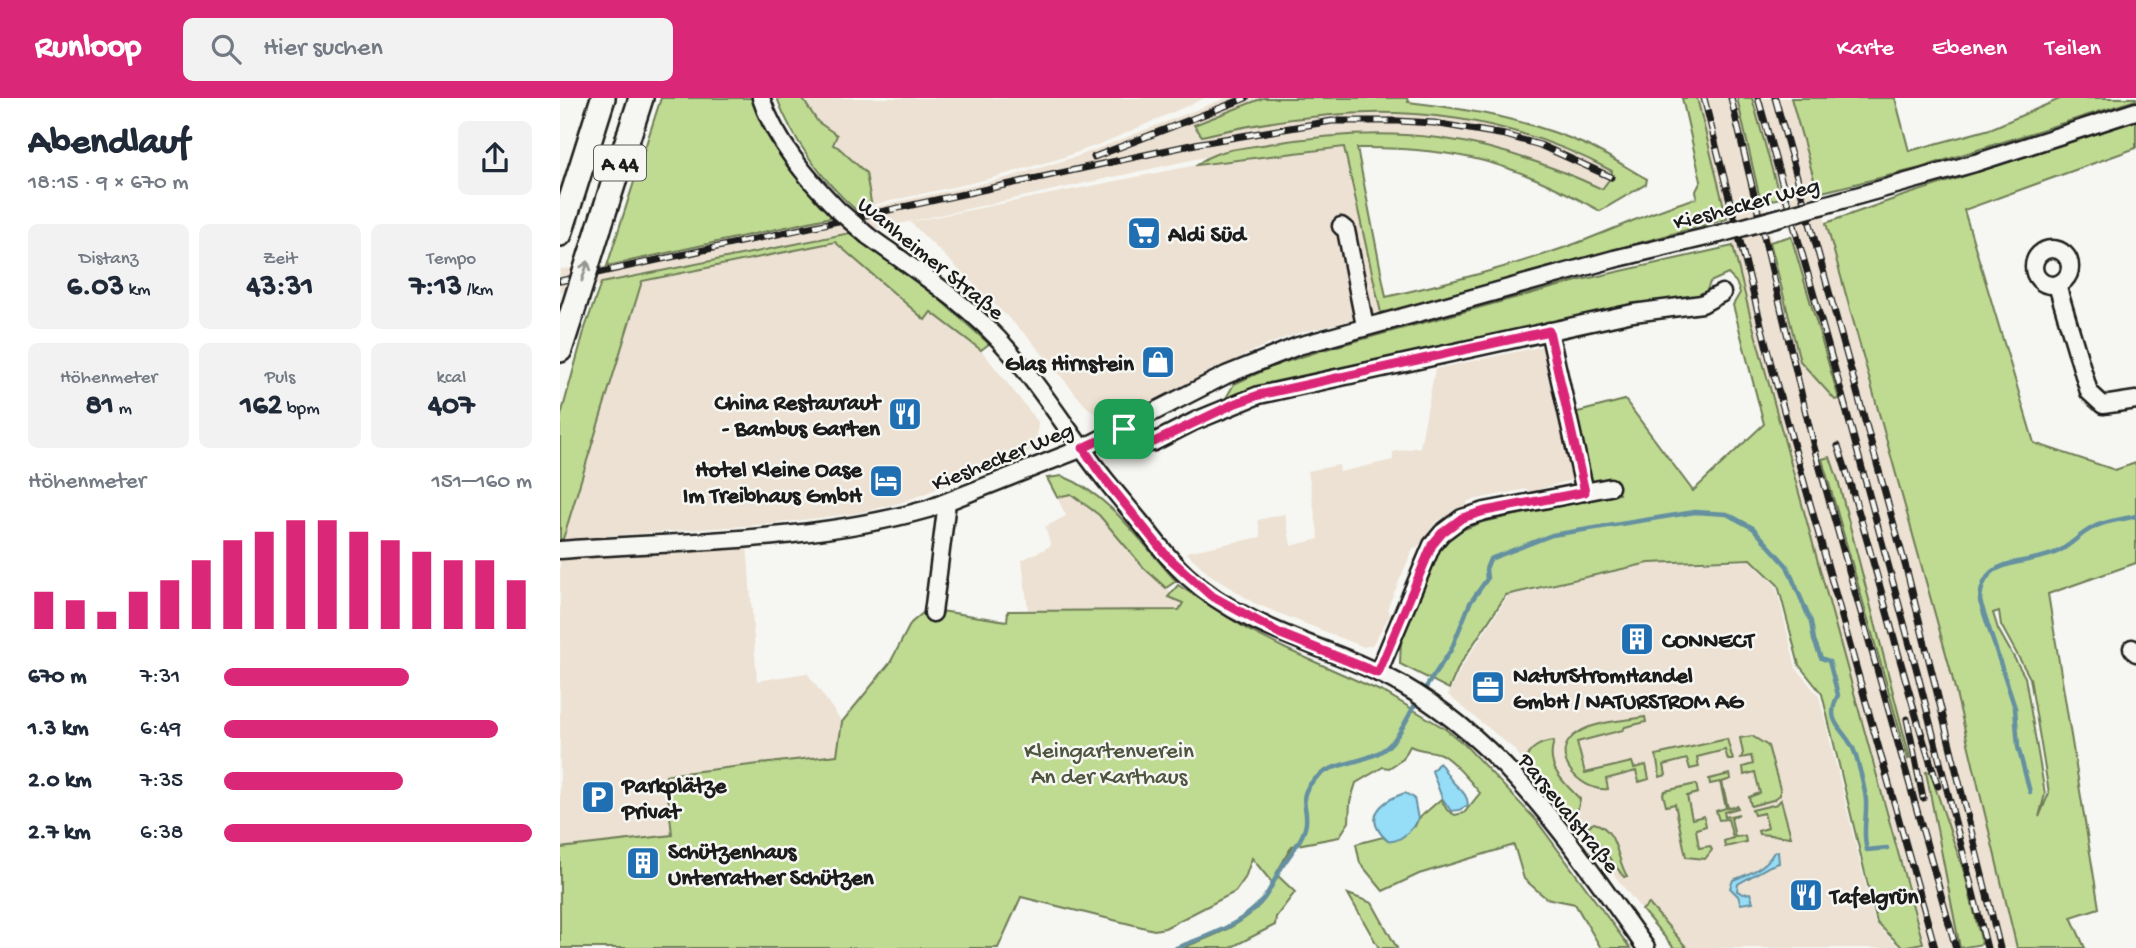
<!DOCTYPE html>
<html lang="de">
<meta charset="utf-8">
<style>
:root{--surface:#fff;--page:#f2f2f3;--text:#1f2937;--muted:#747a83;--accent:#db2777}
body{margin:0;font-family:"Gochi Hand",sans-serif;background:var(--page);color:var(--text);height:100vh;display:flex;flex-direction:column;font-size:26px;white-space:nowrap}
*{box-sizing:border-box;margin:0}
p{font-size:23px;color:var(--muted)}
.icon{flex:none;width:38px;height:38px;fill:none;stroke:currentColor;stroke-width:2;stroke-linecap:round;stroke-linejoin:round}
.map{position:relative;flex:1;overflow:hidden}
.side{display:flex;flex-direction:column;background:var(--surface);width:560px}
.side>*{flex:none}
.pin{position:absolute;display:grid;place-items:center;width:60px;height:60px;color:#fff;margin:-30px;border-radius:14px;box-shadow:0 4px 10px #0006}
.round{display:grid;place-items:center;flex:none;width:74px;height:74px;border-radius:10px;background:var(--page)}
.overview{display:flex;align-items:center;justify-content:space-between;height:119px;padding:0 28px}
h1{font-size:38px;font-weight:700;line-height:52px}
.figures{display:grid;grid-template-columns:repeat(3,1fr);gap:10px;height:119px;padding:7px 28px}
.figures div{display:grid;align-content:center;border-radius:10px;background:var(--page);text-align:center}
.figures b{font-size:30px;font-weight:700}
.figures small{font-size:19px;font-weight:400}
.figures p{font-size:19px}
.chart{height:196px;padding:14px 28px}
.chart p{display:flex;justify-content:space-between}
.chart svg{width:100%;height:126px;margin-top:7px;stroke:var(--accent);stroke-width:6}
ul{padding:0 28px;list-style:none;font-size:23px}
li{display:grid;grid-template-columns:112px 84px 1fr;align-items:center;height:52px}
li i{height:18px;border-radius:9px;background:var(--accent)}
header{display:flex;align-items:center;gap:42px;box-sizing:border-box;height:98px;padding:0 35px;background:var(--accent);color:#fff}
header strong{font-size:33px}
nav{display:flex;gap:38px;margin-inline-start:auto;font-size:24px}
.search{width:490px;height:63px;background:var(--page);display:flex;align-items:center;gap:18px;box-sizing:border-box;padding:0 24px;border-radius:10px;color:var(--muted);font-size:26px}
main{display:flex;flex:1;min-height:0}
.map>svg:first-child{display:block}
.built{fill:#ece1d2;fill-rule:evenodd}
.green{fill:#bfdb92;stroke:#6e7c57;stroke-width:2;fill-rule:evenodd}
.water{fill:#96ddf8;stroke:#6590a0;stroke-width:2}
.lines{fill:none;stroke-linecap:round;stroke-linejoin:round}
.stream{stroke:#6590a0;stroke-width:4.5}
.minor-casing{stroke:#1c1c1c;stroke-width:21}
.highway-casing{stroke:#1c1c1c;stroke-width:28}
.minor{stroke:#f6f6f2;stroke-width:16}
.highway{stroke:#f6f6f2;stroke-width:23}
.rail-casing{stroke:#1c1c1c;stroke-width:7}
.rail{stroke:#f6f6f2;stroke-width:4.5;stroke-dasharray:13;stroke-linecap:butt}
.minor-bridge-casing{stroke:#1c1c1c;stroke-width:21;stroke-linecap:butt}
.highway-bridge-casing{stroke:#1c1c1c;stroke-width:28;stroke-linecap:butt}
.minor-bridge{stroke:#f6f6f2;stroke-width:16}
.highway-bridge{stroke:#f6f6f2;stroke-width:23}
.oneway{stroke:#949492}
.route-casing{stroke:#fff;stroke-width:14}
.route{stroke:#db2777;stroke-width:9}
.labels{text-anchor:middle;stroke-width:5;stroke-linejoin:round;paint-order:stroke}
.shield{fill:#f6f6f2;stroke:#5d5d5c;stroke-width:2}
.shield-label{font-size:21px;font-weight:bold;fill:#1c1c1c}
.street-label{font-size:23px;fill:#1c1c1c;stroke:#f6f6f2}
.poi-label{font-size:23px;font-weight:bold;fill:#1c1c1c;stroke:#f6f6f2;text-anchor:start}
.park-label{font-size:23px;fill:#4d553f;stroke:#f6f6f2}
</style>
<header>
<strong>Runloop</strong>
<div class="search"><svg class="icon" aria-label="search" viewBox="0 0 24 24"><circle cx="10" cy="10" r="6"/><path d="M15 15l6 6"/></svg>Hier suchen</div>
<nav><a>Karte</a><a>Ebenen</a><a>Teilen</a></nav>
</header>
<main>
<section class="side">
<div class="overview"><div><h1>Abendlauf</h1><p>18:15 · 9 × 670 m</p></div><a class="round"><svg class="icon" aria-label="share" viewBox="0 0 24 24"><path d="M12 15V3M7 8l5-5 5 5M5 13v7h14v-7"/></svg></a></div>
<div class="figures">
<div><p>Distanz</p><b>6.03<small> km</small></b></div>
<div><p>Zeit</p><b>43:31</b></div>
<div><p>Tempo</p><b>7:13<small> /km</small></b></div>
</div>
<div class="figures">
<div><p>Höhenmeter</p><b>81<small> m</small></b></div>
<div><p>Puls</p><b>162<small> bpm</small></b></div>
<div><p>kcal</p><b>407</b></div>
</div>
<div class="chart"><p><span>Höhenmeter</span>151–160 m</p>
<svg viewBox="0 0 160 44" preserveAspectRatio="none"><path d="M5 44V31M15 44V34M25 44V38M35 44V31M45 44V27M55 44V20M65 44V13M75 44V10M85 44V6M95 44V6M105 44V10M115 44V13M125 44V17M135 44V20M145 44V20M155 44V27"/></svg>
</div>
<ul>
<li><b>670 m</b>7:31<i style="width:60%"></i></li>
<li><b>1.3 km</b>6:49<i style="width:89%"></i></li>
<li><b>2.0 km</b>7:35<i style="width:58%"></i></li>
<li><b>2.7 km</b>6:38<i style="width:100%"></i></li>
</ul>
</section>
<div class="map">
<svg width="1576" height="850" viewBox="0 0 1576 850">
<rect width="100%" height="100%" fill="#f6f6f2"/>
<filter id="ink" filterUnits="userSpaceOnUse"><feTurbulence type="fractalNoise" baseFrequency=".0143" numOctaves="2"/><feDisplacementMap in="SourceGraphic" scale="14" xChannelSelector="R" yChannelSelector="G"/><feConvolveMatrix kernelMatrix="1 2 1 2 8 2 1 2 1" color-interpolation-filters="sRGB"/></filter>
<g filter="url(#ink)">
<g class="built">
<polygon points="242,0 645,0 543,45 498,61 428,81 312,107 306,75 276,46"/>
<polygon points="666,0 703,0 635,26 642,38 677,30 767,16 836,14 878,18 947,31 986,43 1052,73 1051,79 1042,91 1012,77 884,40 809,35 745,40 672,53 320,130 0,194 0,171 47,168 446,80 519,58"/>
<path d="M1137 0H1177L1240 263 1279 301 1192 0H1231L1390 570 1457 850H1423L1405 777 1370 674 1366 675 1370 701 1400 850H1351L1364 848 1360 828 1191 221ZM1270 359 1278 382 1350 660H1348L1326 587Z"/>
<polygon points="784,49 821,215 739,235 703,248 577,311 555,318 536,317 525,307 469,240 350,124 637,67"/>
<polygon points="275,144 365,222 371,214 421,252 478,324 477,339 471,352 457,360 340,405 298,415 211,426 3,441 82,183"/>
<polygon points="984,248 1013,373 1011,382 970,394 966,391 908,403 905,409 876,424 857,450 853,451 827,511 830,517 812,547 804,549 696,506 649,476 626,454 701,439 698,422 725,416 731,448 759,441 748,373 779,367 780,374 833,362 833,354 860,349 875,271"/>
<polygon points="510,396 539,417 584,470 624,505 619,512 468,512 462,462 491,448 485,429 506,418 497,399"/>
<polygon points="187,446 197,583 247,575 282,624 277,657 107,677 113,737 0,750 0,459"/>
<polygon points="1191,463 1216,488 1236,570 1259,598 1315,825 1340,850 1112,850 954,651 888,597 901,570 948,498 1089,466"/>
</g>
<g class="green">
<polygon points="101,0 196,0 276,118 47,168"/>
<path d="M217 0H242L258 24 277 37 273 47 278 49 306 75 312 110 298 114C263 83 233 43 217 0Z"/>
<path d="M703 0H847L848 4C909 11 970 22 1026 47 1047 56 1067 70 1087 81L1086 86 1040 113C954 64 895 49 797 50L826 199C890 184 955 168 1017 145 1058 130 1096 111 1137 100L1136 93 1141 83 1122 0H1137L1167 121 821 215 784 49 637 67C654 51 685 50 708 46 836 25 924 36 1042 91L1051 79 1052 73C917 1 787 4 642 38L634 27Z"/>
<polygon points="1177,0 1192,0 1220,100 1201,105"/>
<polygon points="1231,0 1335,0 1349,53 1430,31 1502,0 1576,0 1576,2 1360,70 1258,95"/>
<path d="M1576 23V50L1404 112 1474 345 1555 372 1576 365V465L1488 496 1539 810 1511 819 1525 850H1457L1390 570 1266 125 1340 99ZM1439 513 1441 527 1470 580 1489 695 1479 719 1485 696 1465 579 1438 531 1433 515Z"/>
<polygon points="290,135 379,201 429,246 421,252 371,214 365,222 275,144 82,183 3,441 0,441 0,321 25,230 41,185"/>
<polygon points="1231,138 1279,301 1275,302 1240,263 1210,144"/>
<polygon points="1173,148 1191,221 1363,845 1342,849 1317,825 1262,596 1239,567 1218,487 1191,461 1089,465 946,497 899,568 889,591 840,566 841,541 882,446 892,436 922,424 1059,396 1052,385 1036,387 1030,383 1010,316 1065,302 1133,393 1204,326 1173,207 1180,195 1176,184 1168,176 1150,184 1145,198 666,300 674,286 716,267 763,252 1021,182"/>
<polygon points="1270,359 1278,382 1350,660 1348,661 1262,361"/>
<path d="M502 378C551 397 582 446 616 483L606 490 584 470 539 417 511 396 497 399 487 380Z"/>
<path d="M618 487 688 532 726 551 827 596 884 630 904 646 976 722 1070 850H1041L1015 806 986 800 964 781 954 747 859 776 823 793 800 765 796 746 823 739 828 743 855 728 858 721 881 701 887 712 895 717 904 715 920 695C912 685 889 658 878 655 868 652 860 653 850 648L843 661 829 670 823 669 796 685 790 704 789 724 779 739 732 748 716 776 735 794 716 819 715 827 670 850H622C658 837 696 823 713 786L692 760 685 780 675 794 605 830 594 832 461 799 438 850H0V750L112 737 106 677 277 657 282 624 330 565 351 525 364 514 374 512 447 523 448 513 619 512 623 505 608 499Z"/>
<path d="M1085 619 1086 624 1065 629 1063 632 1017 644 1025 675 1072 664 1074 670 1086 667 1089 681 1079 684 1076 673 1046 681 1048 691C1018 694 985 653 1019 634 1037 623 1065 623 1085 619Z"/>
<polygon points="1192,638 1208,648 1220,691 1220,697 1213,702 1191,708 1189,699 1200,695 1195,674 1184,677 1183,669 1193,666 1191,658 1181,660 1183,655 1180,640"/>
<polygon points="1167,641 1173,662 1168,662 1165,652 1137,659 1139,669 1130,671 1127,661 1104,667 1106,677 1100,679 1096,657"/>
<path d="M994 643C985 669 1003 684 1020 701L1017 715 1010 717 966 663C968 650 982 644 994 643Z"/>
<polygon points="1366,674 1370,674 1405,777 1422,846 1400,850"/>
<polygon points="1170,676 1171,681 1162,684 1168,710 1177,708 1178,710 1164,714 1165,719 1179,716 1171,720 1175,739 1185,738 1186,744 1165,749 1164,743 1173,740 1168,721 1159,722 1156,713 1166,710 1160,684 1150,686 1149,681"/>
<polygon points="1136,686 1138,695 1127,698 1132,721 1144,718 1146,728 1136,731 1139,750 1150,748 1152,752 1145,761 1126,759 1115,706 1106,708 1103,696 1105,693"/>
<polygon points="1221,702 1231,739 1199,736 1198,733 1208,730 1204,715 1194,717 1192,712 1217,706"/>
<path d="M1034 725C1058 731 1056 761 1067 778L1064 779 1029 733 1028 728Z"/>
<polygon points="788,796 812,805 837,850 819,850"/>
<polygon points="1089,806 1127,850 1114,850 1082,812"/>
</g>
<g class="water">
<path d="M879 665C884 669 885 674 889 679 896 690 908 694 908 707L899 712 891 713 882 700 872 673Z"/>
<path d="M845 695 854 700 858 721C853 731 840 745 828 743 803 721 818 704 845 695Z"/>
<path d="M1214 754H1218L1219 765 1210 768 1178 786 1177 793 1183 796 1190 795 1193 804 1181 806 1178 798 1170 790 1173 782C1189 776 1206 770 1214 754Z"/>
</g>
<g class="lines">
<g class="stream">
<path d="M862 595 891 552 910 505 927 481 926 471 930 461 992 437 1135 414 1167 416 1193 430 1227 468 1251 524 1254 542 1261 560 1269 563 1278 597C1263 627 1286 630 1295 655 1299 669 1305 688 1306 703 1307 721 1302 735 1307 752L1327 750"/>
<path d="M1470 694 1458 649 1455 610 1420 503C1422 455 1469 469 1499 453 1511 447 1521 435 1534 429 1547 422 1562 422 1576 418"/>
<path d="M616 850C645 839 680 828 701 804 710 795 715 779 723 767 730 756 742 743 745 730 751 710 734 701 755 681 772 664 800 666 820 654 838 644 847 620 857 603"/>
</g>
<g class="minor-casing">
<g id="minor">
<path d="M201 0C216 44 246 79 278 112"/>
<polyline points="1264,107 1415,65 1576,13"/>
<polyline points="781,128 786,132 805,228"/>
<path d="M308 138C357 173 410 207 450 254 483 292 509 335 540 375 553 392 567 408 581 425 596 443 609 462 627 478 691 536 771 547 842 587 949 648 1016 753 1086 850"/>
<circle cx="1492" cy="169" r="18"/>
<polyline points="1497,187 1529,294 1543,307 1576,302"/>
<polyline points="989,233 1025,394"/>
<polyline points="564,331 578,344 585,346 594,344 635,323 699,297 1073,215 1142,206 1162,195"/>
<path d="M0 452C121 443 252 444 368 411L523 350 666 277 738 248 1054 161 1159 136"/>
<polyline points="373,515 387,404"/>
<polyline points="1572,550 1576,555"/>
<polyline points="818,575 872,447 882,435 902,420 925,413 1050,389"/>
</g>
</g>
<g class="highway-casing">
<g id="highway">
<polyline points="39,130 81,0"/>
<polyline points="0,136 43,0"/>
<polyline points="0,252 12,215"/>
</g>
</g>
<use href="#minor" class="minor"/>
<use href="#highway" class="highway"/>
<g class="rail-casing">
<g id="rail">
<polyline points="1144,0 1212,270 1375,850"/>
<polyline points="1171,0 1254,349 1396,850"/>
<polyline points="1198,0 1281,293 1357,573 1427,850"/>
<polyline points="1215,0 1348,477 1440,850"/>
<polyline points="534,59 686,0"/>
<polyline points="0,183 640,45 772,23 838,23 874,25 945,37 980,47 1051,79"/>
<path d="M1278 348C1316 460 1340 576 1378 688"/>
<polyline points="1347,621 1363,700"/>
</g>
</g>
<use href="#rail" class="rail"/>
<g class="minor-bridge-casing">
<g id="minor-bridge">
<polyline points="278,112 308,138"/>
<polyline points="1159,136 1264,107"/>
</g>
</g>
<g class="highway-bridge-casing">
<polyline id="highway-bridge" points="12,215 39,130"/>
</g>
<use href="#minor-bridge" class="minor-bridge"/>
<use href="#highway-bridge" class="highway-bridge"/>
</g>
<defs><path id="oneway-shaft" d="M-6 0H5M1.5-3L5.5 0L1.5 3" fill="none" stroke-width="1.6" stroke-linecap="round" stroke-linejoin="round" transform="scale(1.75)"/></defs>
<use class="oneway" href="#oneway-shaft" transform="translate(25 173) rotate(-72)"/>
</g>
<g class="lines" filter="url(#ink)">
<g class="route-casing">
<polygon id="route" points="989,233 1025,394 925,413 902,420 882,435 872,447 818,575 721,536 650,497 606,457 539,374 523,350 564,331 578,344 594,344 676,305 699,297"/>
</g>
<use href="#route" class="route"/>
</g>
<defs>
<g id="supermarket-square" transform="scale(1.75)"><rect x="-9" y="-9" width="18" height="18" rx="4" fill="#1f6fb2" stroke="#f6f6f2"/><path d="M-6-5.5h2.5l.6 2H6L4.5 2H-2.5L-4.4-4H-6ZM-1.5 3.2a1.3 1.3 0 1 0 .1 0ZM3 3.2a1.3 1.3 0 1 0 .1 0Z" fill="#fff"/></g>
<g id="shop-square" transform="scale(1.75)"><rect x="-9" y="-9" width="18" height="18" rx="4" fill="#1f6fb2" stroke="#f6f6f2"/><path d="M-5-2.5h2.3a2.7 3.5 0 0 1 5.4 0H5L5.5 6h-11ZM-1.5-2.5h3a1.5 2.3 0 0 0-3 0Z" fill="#fff"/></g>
<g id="restaurant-square" transform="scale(1.75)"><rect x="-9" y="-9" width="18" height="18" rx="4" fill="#1f6fb2" stroke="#f6f6f2"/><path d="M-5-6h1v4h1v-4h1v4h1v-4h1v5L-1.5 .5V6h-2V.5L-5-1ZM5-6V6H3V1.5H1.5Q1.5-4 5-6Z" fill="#fff"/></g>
<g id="hotel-square" transform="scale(1.75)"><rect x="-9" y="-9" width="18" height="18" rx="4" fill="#1f6fb2" stroke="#f6f6f2"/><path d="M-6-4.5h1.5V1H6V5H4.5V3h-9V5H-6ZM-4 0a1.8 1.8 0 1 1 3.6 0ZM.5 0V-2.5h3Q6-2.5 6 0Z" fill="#fff"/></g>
<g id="building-square" transform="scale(1.75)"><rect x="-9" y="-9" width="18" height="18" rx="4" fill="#1f6fb2" stroke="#f6f6f2"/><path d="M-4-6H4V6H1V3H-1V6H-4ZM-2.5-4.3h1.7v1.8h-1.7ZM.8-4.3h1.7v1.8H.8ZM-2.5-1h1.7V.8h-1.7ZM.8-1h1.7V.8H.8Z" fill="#fff"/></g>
<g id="office-square" transform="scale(1.75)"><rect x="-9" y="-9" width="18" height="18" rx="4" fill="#1f6fb2" stroke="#f6f6f2"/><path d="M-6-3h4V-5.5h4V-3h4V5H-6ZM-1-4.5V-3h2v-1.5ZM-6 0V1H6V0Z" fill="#fff"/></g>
<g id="parking-square" transform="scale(1.75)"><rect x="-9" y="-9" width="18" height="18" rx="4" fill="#1f6fb2" stroke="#f6f6f2"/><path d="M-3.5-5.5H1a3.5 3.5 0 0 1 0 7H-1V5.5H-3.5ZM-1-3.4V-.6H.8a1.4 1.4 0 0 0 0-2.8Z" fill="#fff"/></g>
</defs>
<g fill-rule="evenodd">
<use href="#supermarket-square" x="584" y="135"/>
<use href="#shop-square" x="598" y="264"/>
<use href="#restaurant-square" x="345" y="316"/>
<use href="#hotel-square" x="326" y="383"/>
<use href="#building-square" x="1077" y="541"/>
<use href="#office-square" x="928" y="589"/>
<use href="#parking-square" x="38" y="699"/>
<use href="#building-square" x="83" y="765"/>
<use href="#restaurant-square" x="1246" y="797"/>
</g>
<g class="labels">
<rect class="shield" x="34" y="47.5" width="52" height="35" rx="5"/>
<g class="shield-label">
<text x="60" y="72">A 44</text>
</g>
<g class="street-label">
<text transform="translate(1186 104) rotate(-15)" y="8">Kieshecker Weg</text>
<text transform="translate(372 159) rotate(39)" y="8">Wanheimer Straße</text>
<text transform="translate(442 357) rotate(-22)" y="8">Kieshecker Weg</text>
<text transform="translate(1010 714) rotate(51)" y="8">Parsevalstraße</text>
</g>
<g class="poi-label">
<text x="608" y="143">Aldi Süd</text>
<text x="574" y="272" text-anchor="end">Glas Hirnstein</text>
<text x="320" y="311" text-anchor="end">China Restauraut<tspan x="320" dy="26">- Bambus Garten</tspan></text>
<text x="302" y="378" text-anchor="end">Hotel Kleine Oase<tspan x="302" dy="26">Im Treibhaus GmbH</tspan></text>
<text x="1102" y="549">CONNECT</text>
<text x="953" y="584">NaturStromHandel<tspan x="953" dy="26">GmbH / NATURSTROM AG</tspan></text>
<text x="62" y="694">Parkplätze<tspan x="62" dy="26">Privat</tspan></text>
<text x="108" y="760">Schützenhaus<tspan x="108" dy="26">Unterrather Schützen</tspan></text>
<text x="1270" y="805">Tafelgrün</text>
</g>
<g class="park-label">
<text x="549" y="659">Kleingartenverein<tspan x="549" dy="26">An der Karthaus</tspan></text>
</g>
</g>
</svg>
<div class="pin" style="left:564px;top:331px;background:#1e9e55"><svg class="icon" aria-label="arrive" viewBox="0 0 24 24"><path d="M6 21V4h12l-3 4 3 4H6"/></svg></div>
</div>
</main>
